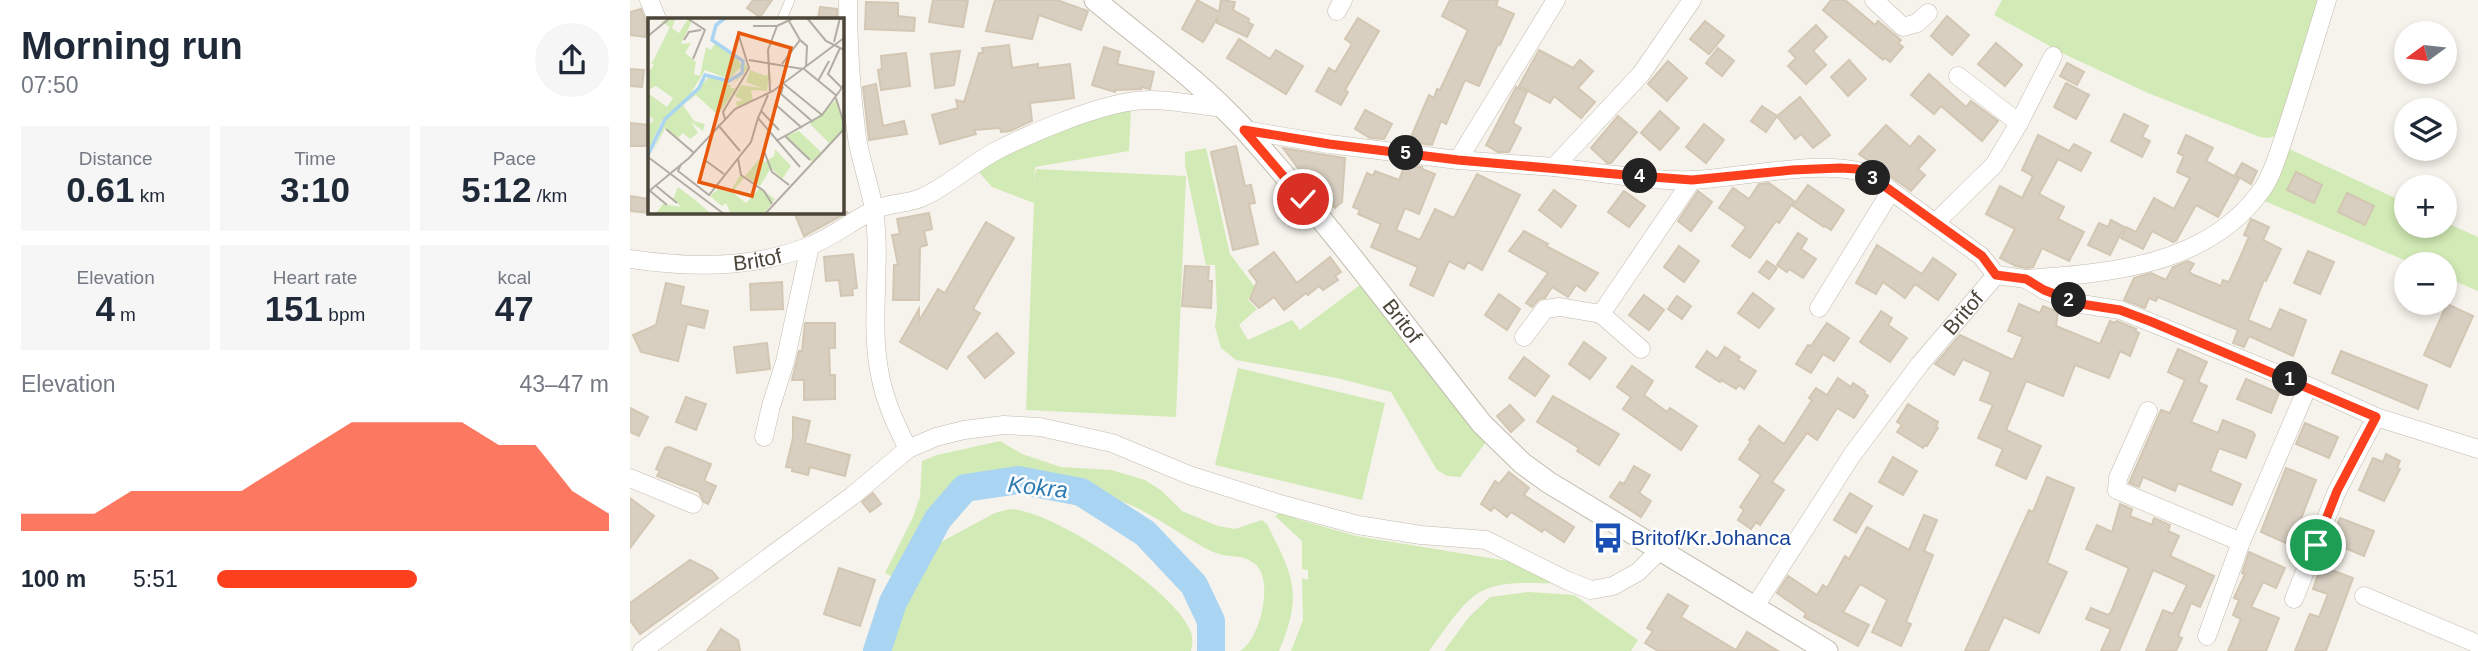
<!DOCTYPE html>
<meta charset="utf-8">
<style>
:root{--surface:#fff;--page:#f6f6f7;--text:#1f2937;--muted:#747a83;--accent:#fc3f1d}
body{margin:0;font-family:Helvetica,sans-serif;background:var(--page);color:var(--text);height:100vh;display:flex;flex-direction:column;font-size:26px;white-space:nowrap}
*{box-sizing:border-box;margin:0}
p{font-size:23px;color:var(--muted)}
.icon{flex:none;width:38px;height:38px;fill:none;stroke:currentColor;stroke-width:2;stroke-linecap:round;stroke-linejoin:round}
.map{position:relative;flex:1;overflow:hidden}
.sheet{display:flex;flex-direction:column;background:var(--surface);width:630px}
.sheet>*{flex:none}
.needle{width:46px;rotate:255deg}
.controls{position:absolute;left:1764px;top:21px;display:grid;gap:14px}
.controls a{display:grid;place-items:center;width:63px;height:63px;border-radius:50%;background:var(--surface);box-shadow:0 4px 10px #0003;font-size:35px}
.pin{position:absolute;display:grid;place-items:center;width:60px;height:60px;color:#fff;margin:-30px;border:4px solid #fff;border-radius:50%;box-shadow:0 2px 7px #0007}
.km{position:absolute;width:35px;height:35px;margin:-18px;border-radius:50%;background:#222;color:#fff;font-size:19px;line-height:35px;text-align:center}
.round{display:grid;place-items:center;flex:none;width:74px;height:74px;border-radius:37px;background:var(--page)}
.summary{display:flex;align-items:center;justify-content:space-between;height:119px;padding:0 21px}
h1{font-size:38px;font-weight:800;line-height:52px}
.metrics{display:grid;grid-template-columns:repeat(3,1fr);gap:10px;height:119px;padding:7px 21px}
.metrics div{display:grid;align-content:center;border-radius:0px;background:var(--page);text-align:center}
.metrics b{font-size:35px;font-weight:800}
.metrics small{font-size:19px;font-weight:400}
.metrics p{font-size:19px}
.chart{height:196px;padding:14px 21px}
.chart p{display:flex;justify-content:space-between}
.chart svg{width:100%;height:126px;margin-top:7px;fill:var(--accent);opacity:.7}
ul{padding:0 21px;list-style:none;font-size:23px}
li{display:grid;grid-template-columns:112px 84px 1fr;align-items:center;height:52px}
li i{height:18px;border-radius:9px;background:var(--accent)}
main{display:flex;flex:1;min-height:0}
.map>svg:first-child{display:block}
.green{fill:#d2eab5}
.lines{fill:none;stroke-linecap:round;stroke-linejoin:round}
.river{stroke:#a9d4f2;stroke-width:28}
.building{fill:#d8cfc1;stroke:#d3c7b4;stroke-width:2}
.service-casing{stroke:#c2bbae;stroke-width:10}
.minor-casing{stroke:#c2bbae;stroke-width:19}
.tertiary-casing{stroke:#c2bbae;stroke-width:23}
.service{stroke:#fff;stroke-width:9}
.minor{stroke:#fff;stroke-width:18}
.tertiary{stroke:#fff;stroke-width:21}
.route-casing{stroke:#fff;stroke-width:14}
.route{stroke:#fc3f1d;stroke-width:9}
.labels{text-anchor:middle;stroke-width:5;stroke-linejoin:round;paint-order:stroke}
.street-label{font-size:21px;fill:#4b4439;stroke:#fff}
.transit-label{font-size:21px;fill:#164399;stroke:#fff;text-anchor:start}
.water-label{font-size:23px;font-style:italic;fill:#2e7ab2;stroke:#fff}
.inset-river{fill:none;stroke:#a9d4f2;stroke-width:3.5}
.inset-road{fill:none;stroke:#b2ada4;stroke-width:2}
.view{fill:#e8590c;fill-opacity:0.15;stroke:#e8590c;stroke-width:3.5}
.inset-edge{fill:none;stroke:#4b4439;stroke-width:3.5}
</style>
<main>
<section class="sheet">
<div class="summary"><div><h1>Morning run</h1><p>07:50</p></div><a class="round"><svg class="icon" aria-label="share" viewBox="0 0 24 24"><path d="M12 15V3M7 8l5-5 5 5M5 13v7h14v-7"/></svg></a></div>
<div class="metrics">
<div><p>Distance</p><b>0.61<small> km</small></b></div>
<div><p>Time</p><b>3:10</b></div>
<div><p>Pace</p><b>5:12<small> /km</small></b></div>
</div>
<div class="metrics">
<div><p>Elevation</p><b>4<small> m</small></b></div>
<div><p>Heart rate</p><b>151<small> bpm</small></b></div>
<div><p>kcal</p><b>47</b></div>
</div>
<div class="chart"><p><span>Elevation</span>43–47 m</p>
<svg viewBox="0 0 160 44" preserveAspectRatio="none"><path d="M0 44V38L10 38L20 38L30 30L40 30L50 30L60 30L70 22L80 14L90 6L100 6L110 6L120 6L130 14L140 14L150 30L160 38V44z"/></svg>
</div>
<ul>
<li><b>100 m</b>5:51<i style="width:51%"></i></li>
</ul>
</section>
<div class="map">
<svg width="1848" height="651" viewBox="0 0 1848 651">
<rect width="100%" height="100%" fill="#f6f3ec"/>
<g class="green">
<polygon points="1372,0 1694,0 1648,135 1638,138 1630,137 1518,93 1434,54 1364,15"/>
<polygon points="501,108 499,151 405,167 404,182 406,169 556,176 546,417 396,410 404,203 362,187 347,170 422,133"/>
<polygon points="576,148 600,254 625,287 618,300 627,309 609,325 618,340 662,320 670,330 730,285 833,417 856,442 830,477 817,476 807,470 761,392 707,378 606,360 591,348 585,327 587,309 585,265 576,265 555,165 555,152"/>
<polygon points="1657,148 1776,203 1776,226 1815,226 1815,222 1848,237 1848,291 1815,277 1815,264 1784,264 1632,200"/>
<polygon points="608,368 755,403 732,500 585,465"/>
<path d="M370 441 392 454 431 467 481 470 515 480 532 491 552 511 588 526 605 529 632 520 637 524C664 577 673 595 649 651H610C630 640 644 581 626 565 615 555 605 557 592 555 584 553 575 548 568 544 546 531 526 517 503 506 464 489 347 462 314 497 292 520 279 551 270 581L255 573 283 517 290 497 292 461 307 455Z"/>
<path d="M380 509C422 510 544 590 560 630 563 637 563 644 561 651H261L273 611 307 544 365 513Z"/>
<path d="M651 512 667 519 726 536 884 562 926 583C903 584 875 580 854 590 834 598 813 633 799 651H661L673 620 672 578 678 580V570L672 569V541L645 516Z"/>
<polygon points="898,592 944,595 1008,640 1001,651 814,651 839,617 860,597"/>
</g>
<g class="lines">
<polyline class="river" points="247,651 263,602 308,519 335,488 388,480 451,492 515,533 564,585 581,621 581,651"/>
</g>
<g class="building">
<polygon points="123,0 142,0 130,17 117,8"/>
<polygon points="303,0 338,0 333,27 299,22"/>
<polygon points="365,0 427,0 458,11 451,30 409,15 402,39 356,31"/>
<polygon points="567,0 589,12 591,0 605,2 603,10 619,19 618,22 623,25 617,37 587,23 588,17 573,42 552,29"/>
<polygon points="820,0 868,0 866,6 884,14 870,45 868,44 849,86 835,80 816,124 811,121 802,145 779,142 799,95 804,98 807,89 810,90 838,30 812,16"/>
<polygon points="1201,0 1215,0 1245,25 1248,21 1271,40 1268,43 1273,47 1260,62 1255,58 1253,60 1193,10"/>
<polygon points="236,2 268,3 268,16 285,18 284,31 235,29"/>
<polygon points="190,7 207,9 207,19 188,19"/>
<polygon points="11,9 17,24 15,37 0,35 0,12"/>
<polygon points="1317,16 1339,35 1322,55 1301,36"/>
<polygon points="728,18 749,31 715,90 718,92 711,105 686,91 699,68 705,72 722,44 715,39"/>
<polygon points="1075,21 1094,36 1079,54 1060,39"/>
<polygon points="1186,25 1197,37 1183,51 1196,65 1176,84 1158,66 1166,58 1159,51"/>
<polygon points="609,39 640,59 646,50 673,66 656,94 597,58"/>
<polygon points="1366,43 1392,65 1375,86 1348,64"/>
<polygon points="379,45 382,68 408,64 408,68 440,64 444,98 400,103 402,121 380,131 371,132 370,128 344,130 346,134 310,144 302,115 328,108 326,100 334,102 349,53 353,53 352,48"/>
<polygon points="474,47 490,52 487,64 524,72 520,89 511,87 511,89 485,90 485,92 462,85"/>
<polygon points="1088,48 1104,61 1092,76 1076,63"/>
<polygon points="909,50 943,68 950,60 963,71 948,88 965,102 951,118 924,96 920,103 889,86"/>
<polygon points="330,51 324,85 305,88 301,54"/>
<polygon points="276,53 280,86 251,90 248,70 252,69 251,56"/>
<polygon points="1219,60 1236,79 1218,96 1201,77"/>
<polygon points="1038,61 1057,78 1037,101 1018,84"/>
<polygon points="1437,63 1454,72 1447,85 1430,76"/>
<polygon points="0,69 14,70 12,87 0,86"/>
<polygon points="1299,74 1336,107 1341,101 1368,121 1352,141 1311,106 1304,114 1281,95"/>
<polygon points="1436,83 1459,95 1446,119 1424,107"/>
<polygon points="246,84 253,126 274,121 277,134 239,140 233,87"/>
<polygon points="886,87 897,92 883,123 891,128 879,152 868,152 856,145"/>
<polygon points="1170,97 1200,135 1183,148 1171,134 1165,139 1147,116"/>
<polygon points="1132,106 1147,116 1136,132 1121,121"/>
<polygon points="735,110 762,124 754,139 740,138 725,129"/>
<polygon points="1030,111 1049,128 1030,150 1011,133"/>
<polygon points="1494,114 1518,126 1512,137 1520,141 1512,157 1481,141"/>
<polygon points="988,116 1007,132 981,163 977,163 961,148"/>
<polygon points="0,123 19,125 19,146 0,146"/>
<polygon points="1074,124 1094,140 1076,163 1056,147"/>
<polygon points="1256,125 1280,147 1289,136 1305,150 1288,169 1295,175 1281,191 1229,154"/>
<polygon points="1408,135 1439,151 1444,144 1461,153 1451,171 1428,159 1409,194 1434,207 1428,219 1454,232 1439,261 1412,248 1403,267 1396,268 1386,266 1370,258 1385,229 1356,214 1370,186 1392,198 1403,176 1392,170"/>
<polygon points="1556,135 1583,148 1576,161 1609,179 1588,217 1566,205 1546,241 1543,242 1522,231 1513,249 1491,238 1496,227 1506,232 1524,198 1544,209 1560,178 1547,172 1554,156 1548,153"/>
<polygon points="606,146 615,186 621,185 625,203 619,204 628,244 603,250 581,152"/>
<polygon points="653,148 715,158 712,202 705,208 690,194 688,195"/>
<polygon points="1612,163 1627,171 1621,184 1605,175"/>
<polygon points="775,165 792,167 792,169 805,174 789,214 775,208 766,230 790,240 805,209 824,218 847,174 890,195 852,270 838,262 834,269 819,261 803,296 780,285 788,267 741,247 751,224 728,214 730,210 723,207 737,173 743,176 745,171 769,180"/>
<polygon points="1666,172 1692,185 1684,203 1657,190"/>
<polygon points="1139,183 1164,201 1149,223 1146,221 1120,258 1102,246 1116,227 1089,208 1103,188 1119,199 1129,184"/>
<polygon points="1178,185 1214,210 1201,230 1195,226 1194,227 1163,206"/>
<polygon points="924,190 946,206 931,227 909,210"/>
<polygon points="994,191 1015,206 999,227 978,212"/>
<polygon points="1068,191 1082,202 1061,231 1048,221"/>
<polygon points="1717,193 1744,206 1735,225 1708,212"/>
<polygon points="0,196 19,199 19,213 0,211"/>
<polygon points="164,212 218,212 174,236"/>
<polygon points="299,213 302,229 294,231 297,245 290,247 289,300 263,300 264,265 268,265 262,235 270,234 267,219"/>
<polygon points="1621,219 1639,227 1633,240 1651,249 1636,281 1634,280 1618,320 1641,330 1650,309 1676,320 1663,356 1619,336 1614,347 1603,343 1608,330 1528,297 1526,301 1519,298 1515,308 1494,300 1504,278 1521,273 1536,280 1543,267 1558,261 1564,264 1559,272 1564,275 1591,286 1593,280 1599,282 1619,237 1614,235"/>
<polygon points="1481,220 1494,227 1480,255 1458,245 1469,223 1478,227"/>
<polygon points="356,222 384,238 343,309 350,313 317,369 270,342 289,309 289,321 308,289 315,293"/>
<polygon points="894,231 918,244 916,246 968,273 955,291 946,285 938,297 922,287 915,298 909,299 902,307 896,303 918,273 879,251"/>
<polygon points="1168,233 1177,239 1171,249 1186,259 1173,278 1159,269 1157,272 1147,265"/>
<polygon points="1247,245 1292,274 1303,258 1326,274 1308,300 1285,284 1275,298 1253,282 1246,294 1226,283"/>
<polygon points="1049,246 1069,261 1054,282 1034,267"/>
<polygon points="1678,251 1704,262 1690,294 1664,283"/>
<polygon points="644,252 667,283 700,257 711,272 705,276 708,280 693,290 689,286 678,295 676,293 654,310 644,297 629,308 620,299 627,282 619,271"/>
<polygon points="223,254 227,288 222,289 223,295 211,296 209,280 196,281 194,257"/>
<polygon points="1137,261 1147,268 1139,279 1129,272"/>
<polygon points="555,266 579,267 578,281 582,281 581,308 552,306"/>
<polygon points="152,282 153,309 121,310 120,284"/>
<polygon points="36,283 54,287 50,305 78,311 74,328 57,324 48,361 11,352 3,335 26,325"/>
<polygon points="1123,293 1144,309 1129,328 1108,313"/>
<polygon points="869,294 890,309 877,330 855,315"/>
<polygon points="1014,295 1034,310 1019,330 999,315"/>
<polygon points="1047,296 1061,306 1052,319 1038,309"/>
<polygon points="1389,304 1410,313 1413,306 1428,312 1426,326 1470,344 1480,321 1485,323 1487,321 1506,329 1505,331 1509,333 1500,356 1490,351 1479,378 1445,365 1433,396 1396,381 1376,430 1411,446 1396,479 1366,465 1373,449 1348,438 1363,405 1350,400 1361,372 1333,359 1324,375 1305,364 1330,335 1383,360 1393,337 1378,331"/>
<polygon points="1817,304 1843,316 1820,367 1794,355"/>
<polygon points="1251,311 1262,318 1258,325 1277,338 1260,362 1230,342"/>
<polygon points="175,323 205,323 205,348 199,348 200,375 205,375 205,399 174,400 174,380 162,380 169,351 172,351"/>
<polygon points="1197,323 1219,338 1204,361 1193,354 1181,373 1166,364 1178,345 1181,346"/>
<polygon points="367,333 384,353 355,378 338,357"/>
<polygon points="954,342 976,358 960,379 939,364"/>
<polygon points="137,343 140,369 107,373 104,347"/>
<polygon points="1095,347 1110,357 1108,360 1126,371 1114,389 1109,385 1106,389 1091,380 1090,382 1066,367 1077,351 1087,359"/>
<polygon points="1548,349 1577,362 1568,382 1577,386 1561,422 1588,433 1593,420 1623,432 1625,435 1616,458 1589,448 1580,471 1611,484 1602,505 1548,483 1545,491 1513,477 1509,487 1499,483 1531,410 1540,413 1555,380 1538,372"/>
<polygon points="1711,351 1797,385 1788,409 1702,373"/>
<polygon points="894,357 919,376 905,396 879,378"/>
<polygon points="1002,366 1023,381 1014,395 1037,412 1040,408 1067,426 1051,450 993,409 1001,397 987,387"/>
<polygon points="1208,378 1221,387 1223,383 1235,391 1234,393 1238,396 1224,418 1207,408 1187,440 1177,433 1142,482 1154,490 1130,525 1126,522 1121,529 1108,520 1114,510 1110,507 1131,475 1109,459 1121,441 1119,440 1129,426 1154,444 1182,400 1179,398 1186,388 1197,395"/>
<polygon points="1616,379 1649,393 1641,413 1607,399"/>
<polygon points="923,396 989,434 969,465 947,451 949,448 907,422"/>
<polygon points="56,397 76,404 66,430 46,422"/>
<polygon points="1278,404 1308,422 1306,427 1308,428 1297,446 1295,445 1293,448 1267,432 1272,425 1267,422"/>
<polygon points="880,405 894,420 881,432 867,416"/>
<polygon points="0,408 18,417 9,436 0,432"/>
<polygon points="163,417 180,421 175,443 220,455 215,476 180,467 178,475 162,471 163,468 156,467 163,438"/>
<polygon points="1675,423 1708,437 1699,458 1666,444"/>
<polygon points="39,447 81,464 74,481 86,486 78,504 74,502 69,492 27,476 30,471 26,469 35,448"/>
<polygon points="1756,454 1770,461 1767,468 1770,469 1754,501 1729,490 1743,458 1753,462"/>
<polygon points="1263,457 1287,471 1273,495 1249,482"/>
<polygon points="1004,466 1020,475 1009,493 1021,501 1011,517 980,497 990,482 994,484"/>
<polygon points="1656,468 1686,480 1669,524 1672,525 1663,546 1631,532"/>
<polygon points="879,472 899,488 894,495 944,527 934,542 914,529 912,532 881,512 877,517 864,507 861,511 851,504 865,481 869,484"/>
<polygon points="1417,477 1444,488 1417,563 1437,572 1409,633 1374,617 1358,651 1335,651 1399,510 1403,512"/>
<polygon points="243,493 251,504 240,512 232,502"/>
<polygon points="1220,493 1242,506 1226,533 1204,520"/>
<polygon points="0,498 24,516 0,548"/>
<polygon points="1490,504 1502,509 1500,516 1522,525 1524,518 1540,525 1538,531 1549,536 1540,556 1584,576 1570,607 1561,603 1548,636 1552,638 1546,651 1516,651 1533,610 1543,614 1557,585 1523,570 1489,651 1471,651 1481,629 1456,619 1461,608 1478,615 1481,612 1499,568 1456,549 1467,525 1482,532"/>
<polygon points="1294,515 1307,520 1294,551 1303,555 1276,622 1281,624 1271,646 1242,632 1257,600 1230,584 1213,612 1239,625 1228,646 1174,617 1176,613 1147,593 1158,576 1187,595 1193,585 1197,588 1215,556 1219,559 1237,527 1279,550"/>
<polygon points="1710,518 1744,531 1734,556 1700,542"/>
<polygon points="1619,552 1655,568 1646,588 1633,582 1621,607 1649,618 1636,651 1598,651 1611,619 1603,615 1609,600 1604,598 1615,574 1612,573"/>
<polygon points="60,560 82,571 88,578 10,634 0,620 0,603"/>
<polygon points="1691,566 1723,578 1696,651 1665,651 1679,616 1680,614 1689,617 1698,594 1683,589"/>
<polygon points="209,568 245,580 230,626 194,614"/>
<polygon points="1038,594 1058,606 1051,617 1106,650 1117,632 1148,651 1028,651 1015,643 1023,631 1017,628"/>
<polygon points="91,629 108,640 110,651 77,651"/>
</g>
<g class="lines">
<g class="service-casing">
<polyline id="service" points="152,19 160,0"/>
</g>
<g class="minor-casing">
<g id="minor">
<polyline points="19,0 27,19"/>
<path d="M218 0C218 46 221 92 227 138 231 162 240 186 244 210 252 265 239 322 250 375 255 402 266 425 278 449"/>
<polyline points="1244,0 1273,27 1287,23 1298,13"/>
<polyline points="707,11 713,0"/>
<polyline points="1328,76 1389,123 1423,56"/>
<polyline points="614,130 699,144 828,160 924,167 1011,74 1062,0"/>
<polyline points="828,160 926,0"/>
<path d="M924 167C969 172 1019 182 1064 180 1109 178 1200 157 1239 175L1351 256 1366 275"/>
<polyline points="1305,223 1364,165 1389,123"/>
<path id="s1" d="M0 259C59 268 121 269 177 247 201 238 220 222 242 211 258 202 277 205 293 197 318 186 340 165 364 152 400 133 459 109 498 102 528 96 563 105 593 108"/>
<polyline points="1366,275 1396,279 1414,290 1451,304 1490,310 1678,386 1746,417 1848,449"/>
<path d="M1396 279C1480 273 1577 266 1631 191 1642 177 1648 154 1654 137 1669 92 1683 46 1697 0"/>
<polyline points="1189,308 1261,191"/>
<polyline points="894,337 915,309 930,307 971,314"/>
<polyline points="1011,349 971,314 1062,180"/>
<polyline points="1518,411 1488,478 1487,490 1611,542"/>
<polyline points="134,437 141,406 155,362 180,246"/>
<polyline points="0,478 63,504"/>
<polyline points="1734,596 1848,644"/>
<polyline points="1664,599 1707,491 1746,417"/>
<path id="s2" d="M1124 608 1222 455 1290 364 1366 275"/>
<polyline points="1577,636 1611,542 1678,386"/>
<polyline points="12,651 222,496 278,449 306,437 334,430 374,425 410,427 482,443 559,475 650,504 728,525 791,535 856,540 938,581 961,590 983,586 1008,572 1031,549"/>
</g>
</g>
<g class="tertiary-casing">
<g id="tertiary">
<path id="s3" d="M465 0C515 42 570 81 614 129 699 223 774 325 852 424L892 463 918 482 1197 651"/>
</g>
</g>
<use href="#service" class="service"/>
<use href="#minor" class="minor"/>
<use href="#tertiary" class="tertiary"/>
</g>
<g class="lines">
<g class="route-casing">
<polyline id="route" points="673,199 614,130 699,144 828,160 996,175 1062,180 1162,170 1210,168 1227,169 1239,175 1352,256 1366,275 1396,279 1414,290 1451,304 1490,310 1522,322 1746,417 1707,491 1686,545"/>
</g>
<use href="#route" class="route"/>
</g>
<defs>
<g id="bus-bare" transform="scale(2.415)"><path d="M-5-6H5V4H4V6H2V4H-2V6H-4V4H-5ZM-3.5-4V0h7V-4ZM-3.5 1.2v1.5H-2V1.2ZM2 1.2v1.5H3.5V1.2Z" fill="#1a4fb4" stroke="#fff" stroke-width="2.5" paint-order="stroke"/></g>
</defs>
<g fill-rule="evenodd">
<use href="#bus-bare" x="978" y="538"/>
</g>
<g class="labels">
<g class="street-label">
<text dy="7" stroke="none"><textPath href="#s1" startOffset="128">Britof</textPath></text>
<text dy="7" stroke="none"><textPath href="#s2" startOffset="362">Britof</textPath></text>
<text dy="7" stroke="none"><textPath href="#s3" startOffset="446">Britof</textPath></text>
</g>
<g class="transit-label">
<text x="1001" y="545">Britof/Kr.Johanca</text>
</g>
<g class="water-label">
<text transform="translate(408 487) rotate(6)" y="8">Kokra</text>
</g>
</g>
<g transform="translate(18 18)">
<rect width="196" height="196" fill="#f6f3ec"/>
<path d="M22 0H28L24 10 31 15 40 1 44 3 33 26 43 25 37 35 48 44 46 56 52 58 58 29 63 32 67 25 88 38 94 48 81 61 57 52 40 80 63 57 84 68 97 48 92 38 100 50 82 70H88L70 97 48 77 35 87 46 103 57 106 55 113 43 104 50 115 42 121 35 115 30 120 17 110 4 136 18 101 39 80 14 102 0 134V107L6 102 0 97V75L19 89 25 80 8 68 0 72V55L6 47 0 44 4 45 22 9 13 4ZM102 52 118 58 122 54 124 67 120 62 119 73 103 72 105 82 89 89 88 84 95 82 87 78 93 67 114 70 98 64ZM188 82 196 110 183 125 164 144 138 118 151 113 173 134 181 125 162 106ZM127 131 143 148 134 161 123 150 112 168 97 158 113 139 117 144 126 138ZM93 156 96 160 84 174 98 185 112 170 127 181 116 196H83L78 185 74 188 62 178 70 171 82 174ZM30 169 46 181 63 196 8 195 15 186 33 189 25 181Z" fill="#d2eab5"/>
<path class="inset-river" d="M0 137 17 101 51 70 57 57 81 63 94 55 95 43 64 22 68 7 77 0"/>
<path class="inset-road" d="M39 0 57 12 45 41M159 0 178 23 196 32M105 8H129L146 0M0 18 22 0M36 22 41 14 53 12M152 22 159 28 158 49M186 24 192 0M192 30 180 56 194 70M101 42 155 51M134 46 152 22 141 3M156 51 189 78M170 63 181 43M136 66 174 97M135 68 133 76 165 104M122 74 120 32 129 8M120 77 110 100 152 149M188 80 196 106M127 86 154 110M113 93 131 112M77 101 75 94 101 50 90 15M70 107 92 133M18 111 46 135M137 118 174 97 196 67M128 123 137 118 162 142M116 133 124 154 141 167M0 139 76 196M90 140 93 157 116 173 124 186M58 143 76 156M33 146 30 153 61 177 103 124 110 100M7 167 29 185M1 172 19 187M0 174 41 140 87 91 125 73 196 20M117 196 196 111"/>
<path class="view" d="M91 15 143 30 104 178 51 164Z"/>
<rect width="196" height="196" class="inset-edge"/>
</g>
</svg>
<div class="controls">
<a><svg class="needle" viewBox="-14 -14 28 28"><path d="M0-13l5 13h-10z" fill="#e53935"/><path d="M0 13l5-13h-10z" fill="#747a83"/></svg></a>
<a><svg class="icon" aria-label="layers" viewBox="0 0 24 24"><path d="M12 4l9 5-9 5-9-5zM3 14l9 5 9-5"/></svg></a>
<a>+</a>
<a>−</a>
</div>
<div class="pin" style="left:1686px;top:545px;background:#1e9e55"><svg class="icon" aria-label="arrive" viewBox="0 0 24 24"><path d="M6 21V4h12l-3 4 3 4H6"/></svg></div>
<div class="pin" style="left:673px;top:199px;background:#d93025"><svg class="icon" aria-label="check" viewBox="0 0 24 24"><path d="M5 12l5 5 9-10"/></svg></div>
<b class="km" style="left:1660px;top:379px">1</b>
<b class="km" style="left:1439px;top:300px">2</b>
<b class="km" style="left:1243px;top:178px">3</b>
<b class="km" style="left:1010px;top:176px">4</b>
<b class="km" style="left:776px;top:153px">5</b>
</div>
</main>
